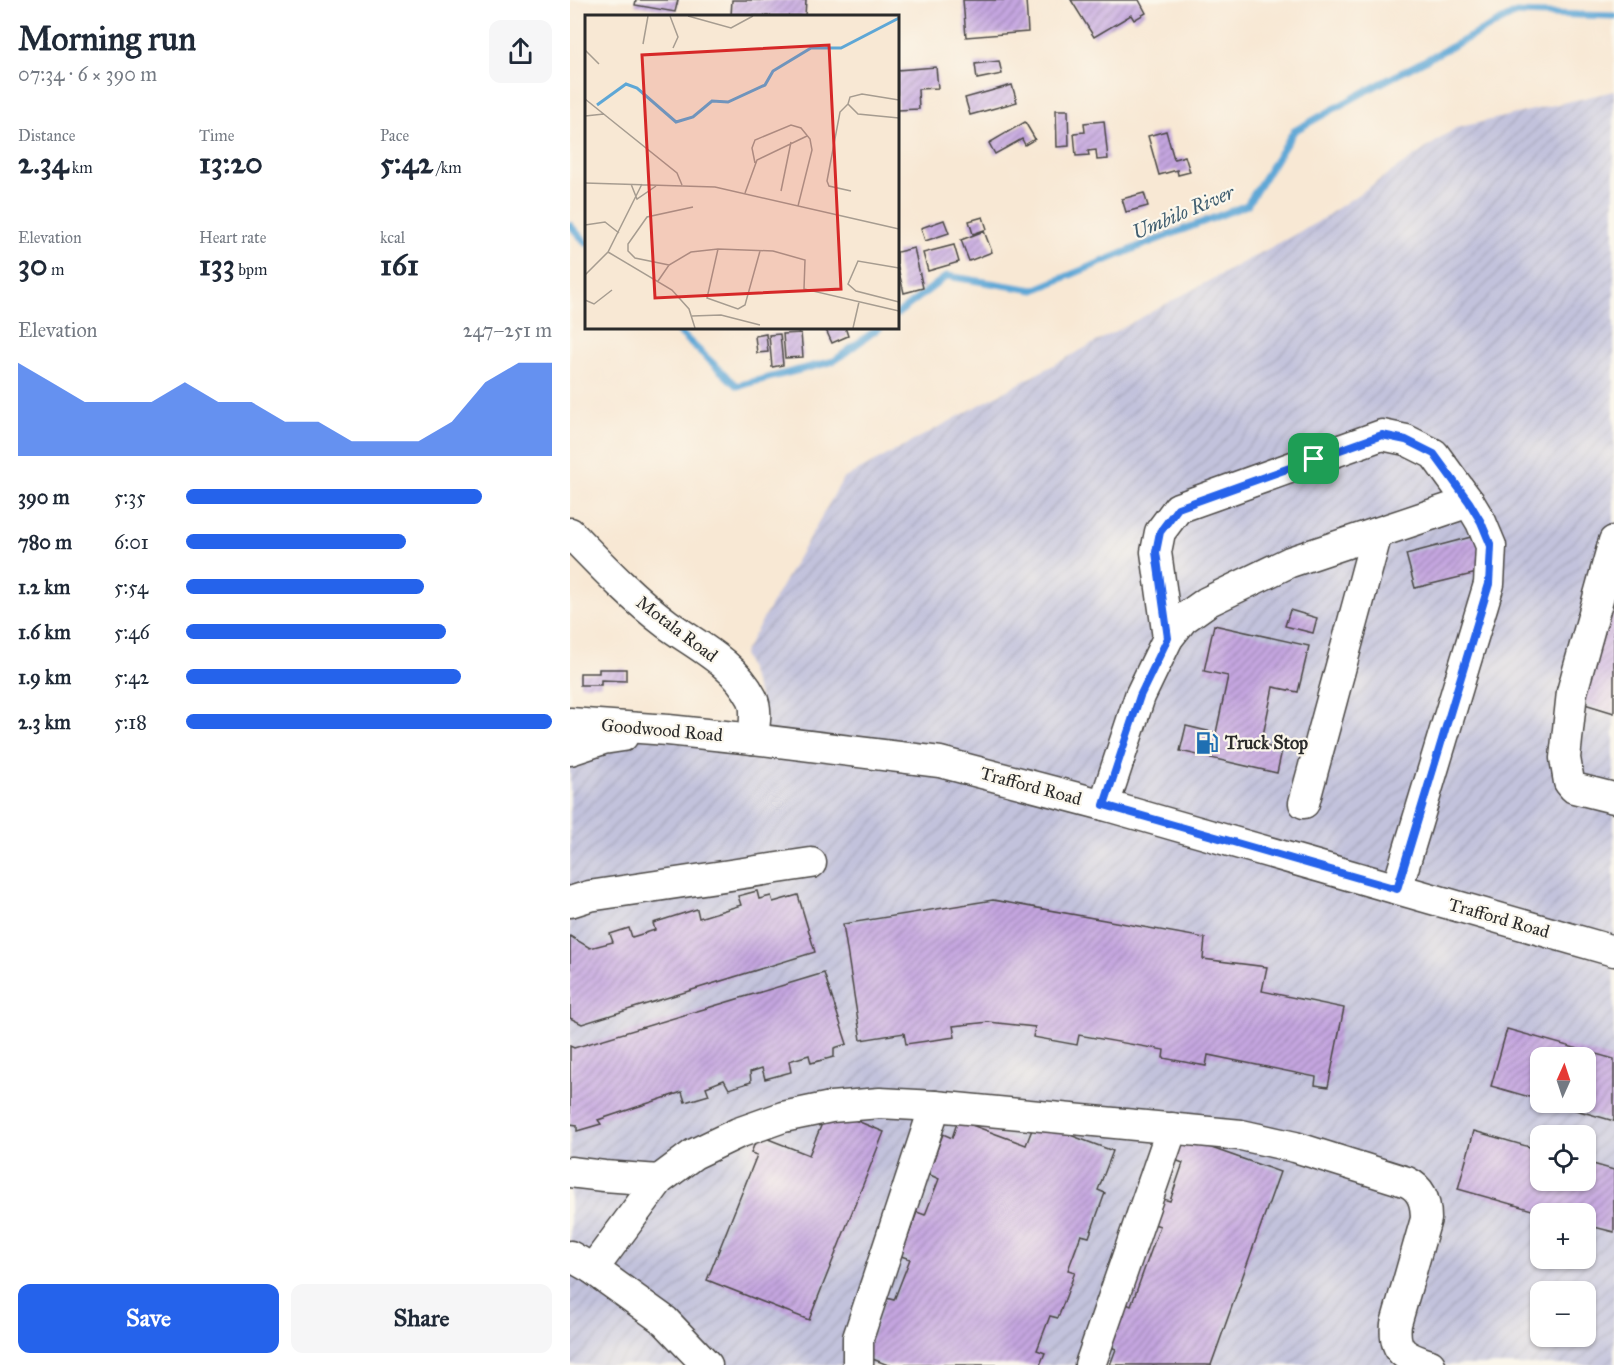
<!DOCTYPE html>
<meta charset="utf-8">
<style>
:root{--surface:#fff;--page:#f6f6f7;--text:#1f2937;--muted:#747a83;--accent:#2563eb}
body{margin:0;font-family:"IM FELL Great Primer",serif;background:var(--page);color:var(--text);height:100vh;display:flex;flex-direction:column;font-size:22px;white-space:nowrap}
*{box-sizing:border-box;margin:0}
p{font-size:20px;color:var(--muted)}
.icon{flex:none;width:33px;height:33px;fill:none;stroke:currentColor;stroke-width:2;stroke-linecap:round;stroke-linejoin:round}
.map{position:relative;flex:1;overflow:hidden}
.drawer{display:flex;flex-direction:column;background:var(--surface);width:570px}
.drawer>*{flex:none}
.needle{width:39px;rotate:3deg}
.buttons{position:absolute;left:960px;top:1047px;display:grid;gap:12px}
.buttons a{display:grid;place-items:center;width:66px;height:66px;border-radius:12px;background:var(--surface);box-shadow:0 2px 4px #0004;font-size:30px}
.pin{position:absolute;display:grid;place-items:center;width:51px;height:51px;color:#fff;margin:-26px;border-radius:12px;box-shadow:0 3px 9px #0006}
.round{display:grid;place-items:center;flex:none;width:63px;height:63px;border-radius:12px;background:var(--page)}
.headline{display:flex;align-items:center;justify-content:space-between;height:102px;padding:0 18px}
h1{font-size:33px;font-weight:800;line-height:45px}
.stats{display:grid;grid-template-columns:repeat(3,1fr);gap:9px;height:102px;padding:6px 18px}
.stats div{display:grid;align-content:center}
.stats b{font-size:30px;font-weight:800}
.stats small{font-size:16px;font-weight:400}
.stats p{font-size:16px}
.chart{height:168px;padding:12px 18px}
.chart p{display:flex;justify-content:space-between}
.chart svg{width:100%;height:108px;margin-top:6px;fill:var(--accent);opacity:.7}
.primary-button{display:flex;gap:12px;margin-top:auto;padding:12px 18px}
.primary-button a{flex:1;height:69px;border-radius:12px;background:var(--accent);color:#fff;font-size:24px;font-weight:800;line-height:69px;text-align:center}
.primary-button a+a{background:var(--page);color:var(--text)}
ul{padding:0 18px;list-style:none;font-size:20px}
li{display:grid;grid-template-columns:96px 72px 1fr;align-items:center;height:45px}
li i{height:15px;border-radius:8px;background:var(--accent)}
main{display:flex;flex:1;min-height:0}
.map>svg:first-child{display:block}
.industrial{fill:url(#industrial-furrows);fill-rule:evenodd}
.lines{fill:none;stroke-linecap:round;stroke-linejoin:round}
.stream{stroke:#5ea7d6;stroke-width:7}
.building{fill:url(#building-hatch)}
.minor-casing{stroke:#4a4744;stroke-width:33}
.minor{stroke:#fff;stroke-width:30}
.route-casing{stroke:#fff;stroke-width:12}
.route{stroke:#2563eb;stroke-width:8}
.labels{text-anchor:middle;stroke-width:4.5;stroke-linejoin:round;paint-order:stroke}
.street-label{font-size:18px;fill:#2b2b2b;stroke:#fbf7ec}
.poi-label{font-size:18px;font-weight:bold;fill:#2b2b2b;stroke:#fbf7ec;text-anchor:start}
.water-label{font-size:20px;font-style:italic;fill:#3f5d6f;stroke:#fbf7ec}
.inset-river{fill:none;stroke:#5ea7d6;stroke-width:3}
.inset-road{fill:none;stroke:#a69c90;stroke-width:1.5}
.view{fill:#d62828;fill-opacity:0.15;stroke:#d62828;stroke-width:3}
.inset-edge{fill:none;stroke:#2b2b2b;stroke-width:3}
</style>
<main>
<section class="drawer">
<div class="headline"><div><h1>Morning run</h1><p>07:34 · 6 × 390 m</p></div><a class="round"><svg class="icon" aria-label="share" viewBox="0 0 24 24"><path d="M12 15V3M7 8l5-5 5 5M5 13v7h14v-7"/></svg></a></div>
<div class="stats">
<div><p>Distance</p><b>2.34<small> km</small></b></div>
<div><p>Time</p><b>13:20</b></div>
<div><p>Pace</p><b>5:42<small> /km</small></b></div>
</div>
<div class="stats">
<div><p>Elevation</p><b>30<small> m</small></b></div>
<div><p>Heart rate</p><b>133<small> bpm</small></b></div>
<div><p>kcal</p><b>161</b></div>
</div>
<div class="chart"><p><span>Elevation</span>247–251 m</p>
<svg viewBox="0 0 160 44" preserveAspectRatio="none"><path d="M0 44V6L10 14L20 22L30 22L40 22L50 14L60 22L70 22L80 30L90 30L100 38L110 38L120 38L130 30L140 14L150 6L160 6V44z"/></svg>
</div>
<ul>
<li><b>390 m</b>5:35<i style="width:81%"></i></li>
<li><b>780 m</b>6:01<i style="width:60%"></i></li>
<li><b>1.2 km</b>5:54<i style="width:65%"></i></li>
<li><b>1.6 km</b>5:46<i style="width:71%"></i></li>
<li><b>1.9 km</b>5:42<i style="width:75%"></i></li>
<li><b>2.3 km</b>5:18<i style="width:100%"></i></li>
</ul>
<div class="primary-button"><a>Save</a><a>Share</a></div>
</section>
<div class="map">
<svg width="1044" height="1365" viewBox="0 0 1044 1365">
<defs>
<pattern id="industrial-furrows" width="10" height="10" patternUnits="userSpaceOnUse" patternTransform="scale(1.5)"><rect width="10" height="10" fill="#c2c2dc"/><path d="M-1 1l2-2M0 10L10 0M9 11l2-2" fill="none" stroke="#a7a7bd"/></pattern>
<pattern id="building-hatch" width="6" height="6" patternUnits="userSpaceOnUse" patternTransform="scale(1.5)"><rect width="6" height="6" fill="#c5a6e0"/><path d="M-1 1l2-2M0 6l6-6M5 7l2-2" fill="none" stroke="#a087b6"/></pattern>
</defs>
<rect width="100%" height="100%" fill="#fbf7ec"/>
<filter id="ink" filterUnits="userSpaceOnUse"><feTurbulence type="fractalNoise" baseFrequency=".0167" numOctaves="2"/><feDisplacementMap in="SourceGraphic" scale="12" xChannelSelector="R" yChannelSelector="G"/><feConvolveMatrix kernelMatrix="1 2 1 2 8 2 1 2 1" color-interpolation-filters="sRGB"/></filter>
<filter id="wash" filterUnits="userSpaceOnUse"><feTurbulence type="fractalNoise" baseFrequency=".008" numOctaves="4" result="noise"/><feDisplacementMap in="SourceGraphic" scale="24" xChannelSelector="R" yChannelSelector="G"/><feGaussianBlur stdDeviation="1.35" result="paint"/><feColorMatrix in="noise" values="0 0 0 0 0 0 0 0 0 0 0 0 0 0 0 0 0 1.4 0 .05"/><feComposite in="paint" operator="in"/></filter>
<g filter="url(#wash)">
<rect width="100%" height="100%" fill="#f8e8d4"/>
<path class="industrial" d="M1044 91V1365H0V721L188 735 191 701 173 654 273 479 746 223 886 128ZM970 1058H1016V1102H970ZM970 1136H1016V1180H970ZM970 1214H1016V1258H970ZM970 1292H1016V1336H970Z"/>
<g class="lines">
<g class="stream">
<polyline points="0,225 16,243"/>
<polyline points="327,314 377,276 464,290 568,247 677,205 724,131 796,91 946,13 1044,16"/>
<polyline points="104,327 167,386 264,361 310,327"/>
</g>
</g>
<g id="blocks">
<g class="building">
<polygon points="66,0 108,0 105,12 65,5"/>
<polygon points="162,0 236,0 235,16 161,16"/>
<polygon points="393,0 456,0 458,32 396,37"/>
<polygon points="501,0 569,0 576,13 564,20 561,15 524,37"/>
<polygon points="429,61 432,74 407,79 405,64"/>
<polygon points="366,67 368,88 348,89 349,109 327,110 327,70"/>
<polygon points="442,85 447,102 400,115 395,98"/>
<polygon points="486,110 498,110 499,146 487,147"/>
<polygon points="534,121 538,159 527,160 526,150 518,151 519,155 506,156 504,133 515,132 514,123"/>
<polygon points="455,122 465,139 455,145 452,139 425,154 419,143"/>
<polygon points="596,131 604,159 615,156 620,172 608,175 607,170 589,175 578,136"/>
<polygon points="574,193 578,206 556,212 552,199"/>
<polygon points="413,217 417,229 403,234 399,221"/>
<polygon points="374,220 379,233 355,241 351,228"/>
<polygon points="414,231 422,252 399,261 391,240"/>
<polygon points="384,245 389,262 358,271 353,253"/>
<polygon points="344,248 353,288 334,293 327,264 327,252"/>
<polygon points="264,327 275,327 278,336 262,343 256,330"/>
<polygon points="231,333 233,357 215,358 213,334"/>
<polygon points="196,334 198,352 187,353 185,336"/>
<polygon points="210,334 213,365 202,367 199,335"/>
<polygon points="905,536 915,571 845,588 836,554"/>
<polygon points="1044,576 1044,713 1008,702"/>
<polygon points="720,610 747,618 743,633 715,626"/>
<polygon points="644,625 739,646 728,692 703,687 691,745 712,750 707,773 610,751 616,726 646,733 658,676 634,671"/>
<polygon points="29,669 56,669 56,681 31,680 31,685 10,685 10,673 29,673"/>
<polygon points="187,891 189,899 201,896 203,902 228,895 245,952 12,1024 0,1018 0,936 20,948 43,942 40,934 59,928 62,937 85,930 83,923 127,909 129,918 171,905 168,896"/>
<polygon points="423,900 635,938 633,959 697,967 692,991 774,1008 758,1087 745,1085 746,1077 638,1055 636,1066 593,1058 594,1050 509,1035 507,1045 463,1037 465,1027 419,1022 383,1026 385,1037 336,1044 334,1033 291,1040 273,924"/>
<polygon points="254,973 277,1044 264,1048 264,1057 241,1063 239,1055 219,1061 221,1072 195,1079 192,1068 180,1072 181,1082 159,1089 154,1080 136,1087 139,1095 115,1102 112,1092 28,1120 31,1124 7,1131 7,1125 0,1124 0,1046 4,1048"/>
<polygon points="937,1029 1044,1059 1044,1121 981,1103 1016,1102 1016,1058 970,1058 970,1100 921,1086"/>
<polygon points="258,1109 314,1132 239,1320 137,1280 187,1155 181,1153 188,1135 239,1155"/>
<polygon points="388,1120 456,1145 465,1122 543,1151 528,1190 535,1193 519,1237 511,1235 498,1270 505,1272 488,1318 480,1316 467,1350 475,1353 470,1365 318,1365 295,1356 316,1298 324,1300 340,1259 331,1256 347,1212 355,1215 369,1179 358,1174 373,1134 382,1138"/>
<polygon points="904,1131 970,1150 970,1180 1016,1180 1016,1162 1044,1170 1044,1232 1016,1225 1016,1214 976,1214 888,1189"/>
<polygon points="613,1138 710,1172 641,1365 540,1365 546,1349 538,1346 554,1303 561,1306 590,1226 581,1223 590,1198 600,1201 613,1163 605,1160"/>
</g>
</g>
</g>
<g filter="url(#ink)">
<use href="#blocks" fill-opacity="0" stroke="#4a4744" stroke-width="1.5"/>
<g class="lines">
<g class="minor-casing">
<g id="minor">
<path d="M0 533C31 565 61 597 97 624 127 646 164 663 182 698 188 710 184 726 183 739"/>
<polyline points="1044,541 1002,692 995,758 999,782 1004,788 1044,798"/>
<polyline points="598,638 586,552 590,532 608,508 812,435 836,440 864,454 899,502 911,522 921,546 919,584 827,889"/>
<polyline points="0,723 98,730 183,739 370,762 534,805 1044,951"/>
<polyline points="0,750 33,739 53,736"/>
<polyline points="734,803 807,533"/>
<polyline points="534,805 570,696 598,638 613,619 637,602 720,562 899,502"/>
<polyline points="0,902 19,896 241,863"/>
<polyline points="0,1172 34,1176 89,1180"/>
<polyline points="0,1256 23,1269 95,1321 137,1365"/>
<path d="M23 1269 89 1180 124 1154 168 1133 213 1117 261 1107 310 1103 365 1106 671 1135 725 1147 837 1182C852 1189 856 1202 856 1219L826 1324C823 1353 836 1357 860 1365"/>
<polyline points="288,1365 288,1338 365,1106"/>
<polyline points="520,1365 602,1128"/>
</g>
</g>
<use href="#minor" class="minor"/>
</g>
</g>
<g class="lines" filter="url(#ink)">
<g class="route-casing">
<polygon id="route" points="812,435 836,440 864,454 899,502 911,522 921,546 919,584 827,889 534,805 570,696 598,638 586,552 590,532 608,508"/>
</g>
<use href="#route" class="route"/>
</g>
<defs>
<g id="fuel-bare" transform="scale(1.8)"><path d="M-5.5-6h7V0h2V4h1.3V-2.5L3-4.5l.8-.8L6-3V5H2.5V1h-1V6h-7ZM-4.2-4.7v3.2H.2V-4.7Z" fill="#1f6fb2" stroke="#fbf7ec" stroke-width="2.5" paint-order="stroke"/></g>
</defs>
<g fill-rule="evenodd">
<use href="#fuel-bare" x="637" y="743"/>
</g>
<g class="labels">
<g class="street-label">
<text transform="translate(107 629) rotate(37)" y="6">Motala Road</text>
<text transform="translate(92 730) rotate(5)" y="6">Goodwood Road</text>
<text transform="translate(461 786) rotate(15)" y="6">Trafford Road</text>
<text transform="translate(929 918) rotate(16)" y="6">Trafford Road</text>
</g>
<g class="poi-label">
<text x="655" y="749">Truck Stop</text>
</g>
<g class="water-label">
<text transform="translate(613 212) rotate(-23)" y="7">Umbilo River</text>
</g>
</g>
<g transform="translate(15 15)">
<rect width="314" height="314" fill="#f8e8d4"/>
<path class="inset-river" d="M12 90 41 69 52 73 91 107 108 102 127 86 143 87 180 70 188 56 226 33H256L314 3"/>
<path class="inset-road" d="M85 1 93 22 88 33M103 1 146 13 168 1M58 29 63 1M0 35 14 49M0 84 92 158 97 170M314 85 277 79 265 82 263 89 273 99 314 103M263 89 255 97 242 166 244 171 266 176M0 101 19 99M170 148 167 133 170 125 206 110 216 113 225 124 227 135 213 191M0 168 130 172 314 214M46 169 52 184 71 171M196 176 206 127M160 178 172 145 222 121M0 210 20 207 34 218M133 234 122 283 153 294 160 290 175 236M23 237 87 275 104 294 110 313M84 250 50 243 43 236V229L62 202 108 192M314 253 273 246 263 269 271 276 314 287M0 260 23 237 57 169M73 266 84 250 106 237 133 234 188 236 220 245 219 274 314 296M0 285 9 289 27 275M107 301 136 300 175 310M268 313 274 287"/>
<path class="view" d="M244 30 256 274 70 283 57 40Z"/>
<rect width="314" height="314" class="inset-edge"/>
</g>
</svg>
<div class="buttons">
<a><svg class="needle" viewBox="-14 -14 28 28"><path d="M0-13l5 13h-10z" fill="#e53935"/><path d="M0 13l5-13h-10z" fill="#747a83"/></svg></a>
<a><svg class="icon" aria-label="locate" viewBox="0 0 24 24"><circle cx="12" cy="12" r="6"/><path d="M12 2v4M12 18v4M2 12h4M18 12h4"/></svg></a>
<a>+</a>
<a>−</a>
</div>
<div class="pin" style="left:744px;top:459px;background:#1e9e55"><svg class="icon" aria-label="arrive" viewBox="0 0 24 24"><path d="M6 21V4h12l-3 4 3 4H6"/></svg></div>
</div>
</main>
